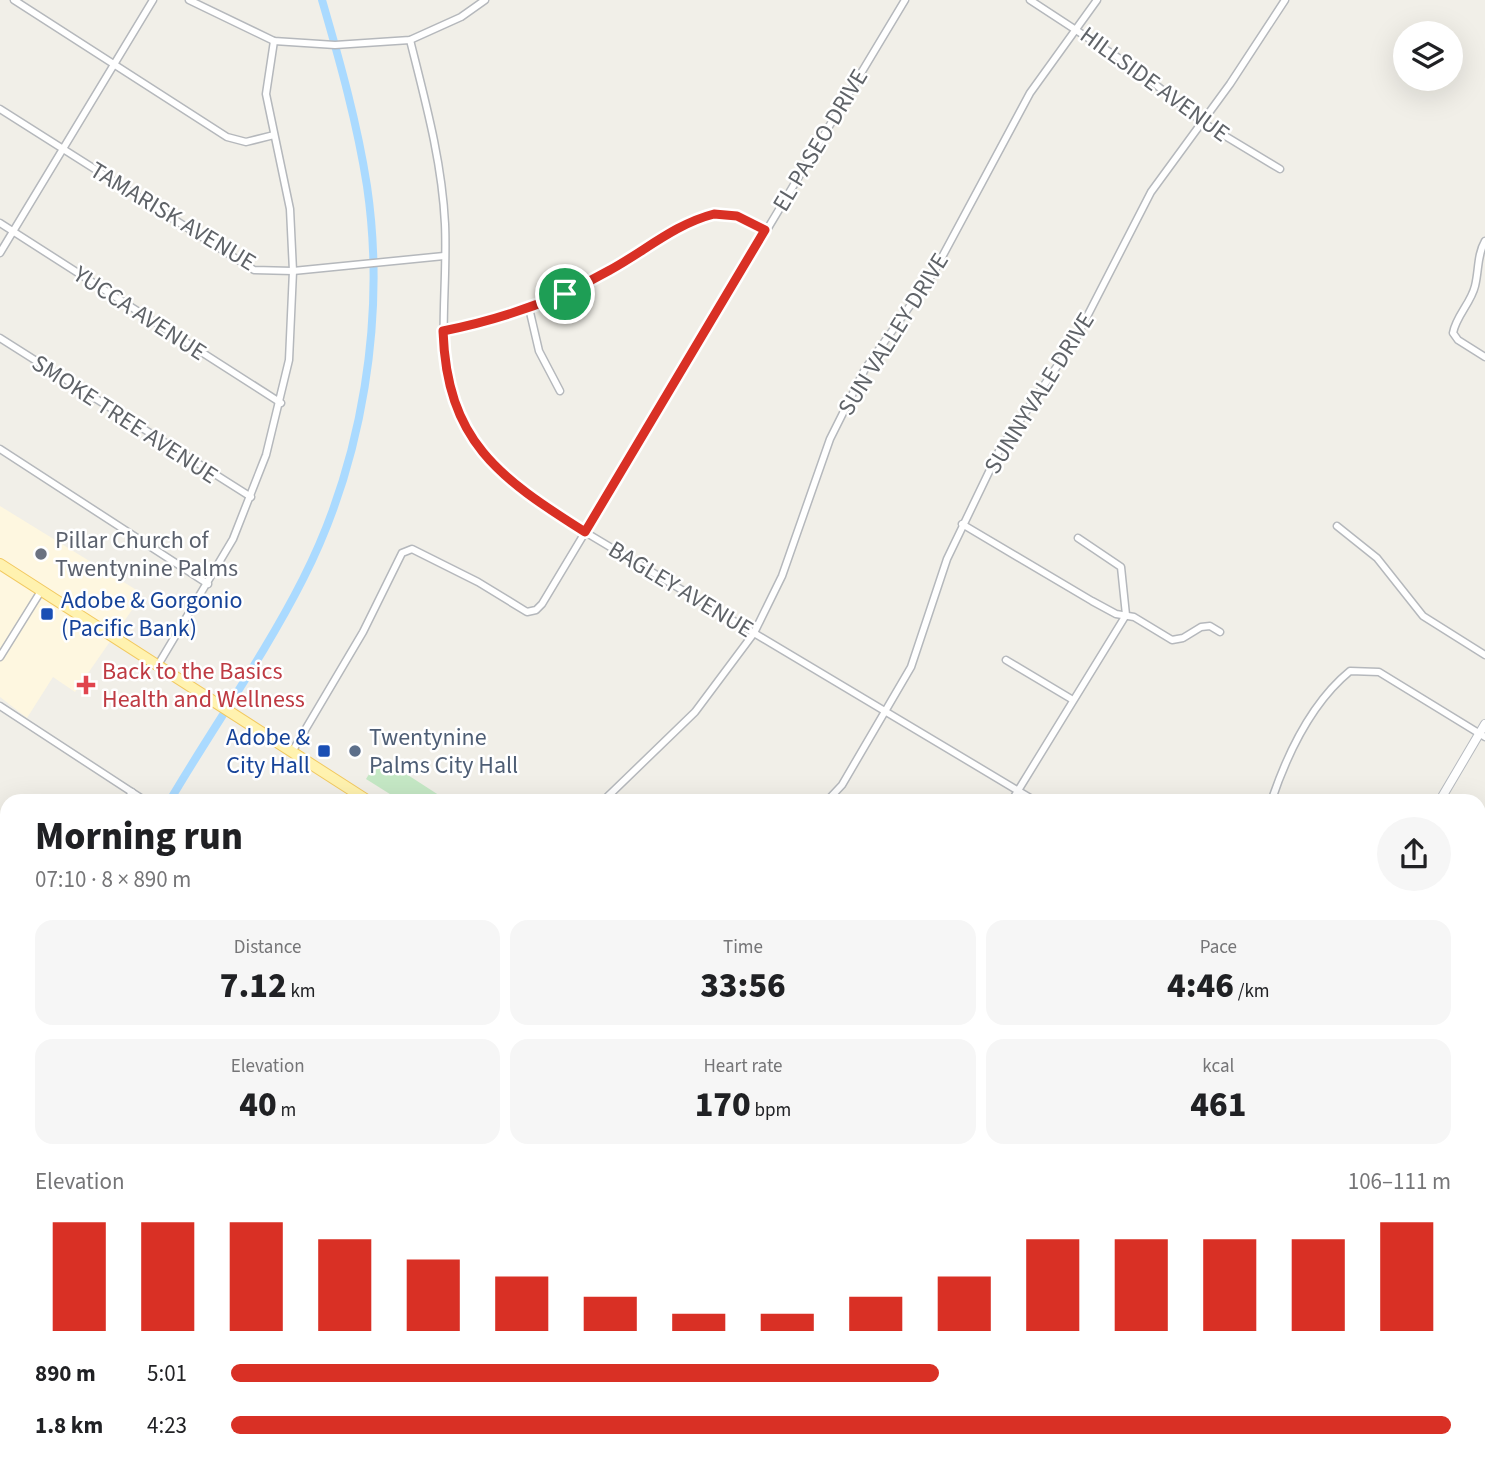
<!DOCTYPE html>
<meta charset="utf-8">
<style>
:root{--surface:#fff;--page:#f6f6f6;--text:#202124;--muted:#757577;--accent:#d93025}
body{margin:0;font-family:"Source Sans 3",sans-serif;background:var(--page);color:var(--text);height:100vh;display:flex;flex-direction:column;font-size:26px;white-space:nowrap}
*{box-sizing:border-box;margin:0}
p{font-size:23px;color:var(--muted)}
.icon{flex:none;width:38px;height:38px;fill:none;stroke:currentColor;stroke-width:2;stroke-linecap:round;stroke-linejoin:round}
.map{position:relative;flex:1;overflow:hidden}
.panel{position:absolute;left:0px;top:794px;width:1486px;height:674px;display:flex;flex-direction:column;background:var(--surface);border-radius:21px 21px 0 0;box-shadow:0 7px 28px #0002}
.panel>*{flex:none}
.controls{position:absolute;left:1393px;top:21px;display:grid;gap:14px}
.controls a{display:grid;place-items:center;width:70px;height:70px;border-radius:50%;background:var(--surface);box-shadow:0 7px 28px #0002;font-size:35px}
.pin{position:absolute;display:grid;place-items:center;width:60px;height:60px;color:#fff;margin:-30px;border:4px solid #fff;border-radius:50%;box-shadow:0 2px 7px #0007}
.round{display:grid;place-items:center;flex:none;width:74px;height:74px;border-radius:37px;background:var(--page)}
.overview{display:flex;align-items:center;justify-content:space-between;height:119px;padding:0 35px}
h1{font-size:38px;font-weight:800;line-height:52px}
.metrics{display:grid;grid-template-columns:repeat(3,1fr);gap:10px;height:119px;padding:7px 35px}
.metrics div{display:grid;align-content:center;border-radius:18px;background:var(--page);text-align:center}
.metrics b{font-size:35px;font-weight:800}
.metrics small{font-size:19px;font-weight:400}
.metrics p{font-size:19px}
.chart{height:196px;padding:14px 35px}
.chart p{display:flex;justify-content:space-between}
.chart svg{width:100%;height:126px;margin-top:7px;stroke:var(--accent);stroke-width:6}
ul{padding:0 35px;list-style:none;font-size:23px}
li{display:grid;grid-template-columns:112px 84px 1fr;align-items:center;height:52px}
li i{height:18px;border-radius:9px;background:var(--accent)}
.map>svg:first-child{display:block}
.commercial{fill:#fef7e0}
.green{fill:#c5e8c5}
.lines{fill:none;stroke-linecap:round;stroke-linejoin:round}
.canal{stroke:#aadaff;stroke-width:8}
.minor-casing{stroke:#b5b8bc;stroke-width:9}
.tertiary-casing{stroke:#b5b8bc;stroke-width:10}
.secondary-casing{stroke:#b6babf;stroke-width:10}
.primary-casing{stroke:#f2c960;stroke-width:12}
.minor{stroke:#fff;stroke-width:6}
.tertiary{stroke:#fff;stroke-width:7}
.secondary{stroke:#fff;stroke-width:8}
.primary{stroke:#fff2af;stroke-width:10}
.route-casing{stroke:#fff;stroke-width:14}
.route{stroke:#d93025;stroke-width:9}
.worship-dot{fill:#6b7280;stroke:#fff;stroke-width:2.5}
.transit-dot{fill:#1a4fb4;stroke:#fff;stroke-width:2.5}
.health-dot{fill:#e0444e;stroke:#fff;stroke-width:2.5}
.service-dot{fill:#5c6f8a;stroke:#fff;stroke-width:2.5}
.labels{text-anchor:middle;stroke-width:5;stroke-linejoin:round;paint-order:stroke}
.street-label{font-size:24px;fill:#5f6368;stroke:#fff}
.worship-label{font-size:24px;fill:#5b616d;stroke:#fff;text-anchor:start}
.transit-label{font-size:24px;fill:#164399;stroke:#fff;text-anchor:start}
.health-label{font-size:24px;fill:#be3a42;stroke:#fff;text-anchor:start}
.service-label{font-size:24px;fill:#4e5e75;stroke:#fff;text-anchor:start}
</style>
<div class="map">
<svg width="1485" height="1467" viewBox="0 0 1485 1467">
<rect width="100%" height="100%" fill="#f1efe8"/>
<polygon class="commercial" points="0,506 143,594 75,692 53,677 27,718 0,697"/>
<polygon class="green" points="380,757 448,801 401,801 366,779"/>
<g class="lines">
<g class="canal">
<path d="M169 802C213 727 264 656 303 579 363 461 386 316 367 186 357 122 340 62 322 0"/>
<polyline points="0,1085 7,1074"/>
</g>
<g class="minor-casing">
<g id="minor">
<polyline points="14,0 227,137 246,142 274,135"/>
<polyline points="189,0 274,41 335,45 410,40 461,17 485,0"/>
<polyline points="1030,0 1140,72 1202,122 1280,169"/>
<path d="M410 40C425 100 442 161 445 224 447 268 442 313 444 357 449 443 519 490 585 532L1037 802"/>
<polyline points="0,109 254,270 293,271 444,256"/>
<polyline points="0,223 281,403"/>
<path d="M1485 241C1477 255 1479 270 1475 286 1471 303 1456 316 1453 333L1458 340 1485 357"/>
<polyline points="0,253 153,0"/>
<polyline points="529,308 539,351 560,391"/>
<path d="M444 331C542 312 603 274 687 222 721 210 734 214 765 230"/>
<polyline points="0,338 251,497"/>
<polyline points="0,449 208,584"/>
<polyline points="962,524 1092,601 1116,614 1134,617 1172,640 1183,638 1201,627 1210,626 1220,632"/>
<polyline points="1337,526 1377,558 1423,616 1485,655"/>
<polyline points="0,657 41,591"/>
<polyline points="1006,660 1073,700"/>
<polyline points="158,665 233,539 266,455 289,360 293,271 290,209 266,94 274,41"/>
<polyline points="0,706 147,802"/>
<polyline points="292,752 363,632 402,553 412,549 478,582 527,612 536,610 542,604 905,0"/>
<polyline points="126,802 132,792"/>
<polyline points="602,802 695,712 754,633 782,576 830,439 865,369 934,272 1030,93 1097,0"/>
<polyline points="826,802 842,785 911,667 947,559 999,451 1075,340 1151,192 1230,84 1285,0"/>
<polyline points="1011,802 1126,615 1121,567 1078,538"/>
<path d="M1271 802C1287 754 1311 703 1350 671L1379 672 1485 737"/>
<polyline points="0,917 7,910"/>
<polyline points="1479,949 1485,938"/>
<polyline points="1479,1270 1485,1275"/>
<polyline points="1479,1302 1485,1294"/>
<polyline points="423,1461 432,1467"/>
<polyline points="469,1461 478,1467"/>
<polyline points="581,1461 590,1467"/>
<polyline points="984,1461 993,1467"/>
<polyline points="320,1467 323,1461"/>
<polyline points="347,1467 350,1461"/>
<polyline points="666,1467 672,1461"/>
<polyline points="900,1467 904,1461"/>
<polyline points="1215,1467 1219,1461"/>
<polyline points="1377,1467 1380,1461"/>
</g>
</g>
<g class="tertiary-casing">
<polyline id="tertiary" points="1038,1467 1041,1461"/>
</g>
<g class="secondary-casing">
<polyline id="secondary" points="1439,802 1485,724"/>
</g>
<g class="primary-casing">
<g id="primary">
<polyline points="0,564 370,802"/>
<polyline points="1399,1461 1408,1467"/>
</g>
</g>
<use href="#minor" class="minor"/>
<use href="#tertiary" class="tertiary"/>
<use href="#secondary" class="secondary"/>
<use href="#primary" class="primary"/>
</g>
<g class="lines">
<g class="route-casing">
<path id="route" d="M714 214 737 216 765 230 585 532C498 477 447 441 443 331 503 319 558 300 610 270 645 251 675 224 714 214Z"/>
</g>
<use href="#route" class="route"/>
</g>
<circle class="worship-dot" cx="41" cy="554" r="7"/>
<g class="transit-dot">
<rect x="40" y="607" width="14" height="14" rx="3.5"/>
<rect x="317" y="744" width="14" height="14" rx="3.5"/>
</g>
<path class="health-dot" d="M82.5 674.5h7v7h7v7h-7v7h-7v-7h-7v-7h7z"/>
<circle class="service-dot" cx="355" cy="751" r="7"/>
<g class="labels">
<g class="street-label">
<text transform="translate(1155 84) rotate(36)" y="8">HILLSIDE AVENUE</text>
<text transform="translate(820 140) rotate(-59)" y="8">EL PASEO DRIVE</text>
<text transform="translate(173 216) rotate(31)" y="8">TAMARISK AVENUE</text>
<text transform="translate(140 313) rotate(33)" y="8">YUCCA AVENUE</text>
<text transform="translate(893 334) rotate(-58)" y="8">SUN VALLEY DRIVE</text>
<text transform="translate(1039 393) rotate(-58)" y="8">SUNNYVALE DRIVE</text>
<text transform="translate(125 419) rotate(33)" y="8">SMOKE TREE AVENUE</text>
<text transform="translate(681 589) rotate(31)" y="8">BAGLEY AVENUE</text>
</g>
<g class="worship-label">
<text x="55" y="548">Pillar Church of<tspan x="55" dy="28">Twentynine Palms</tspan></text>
</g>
<g class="transit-label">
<text x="61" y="608">Adobe &amp; Gorgonio<tspan x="61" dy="28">(Pacific Bank)</tspan></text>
<text x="310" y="745" text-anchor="end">Adobe &amp;<tspan x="310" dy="28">City Hall</tspan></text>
</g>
<g class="health-label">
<text x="102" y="679">Back to the Basics<tspan x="102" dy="28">Health and Wellness</tspan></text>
</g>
<g class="service-label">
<text x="369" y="745">Twentynine<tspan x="369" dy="28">Palms City Hall</tspan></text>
</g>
</g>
</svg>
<div class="controls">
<a><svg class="icon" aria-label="layers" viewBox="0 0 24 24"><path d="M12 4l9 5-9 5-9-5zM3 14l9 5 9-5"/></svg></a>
</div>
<div class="pin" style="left:565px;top:294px;background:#1e9e55"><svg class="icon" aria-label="arrive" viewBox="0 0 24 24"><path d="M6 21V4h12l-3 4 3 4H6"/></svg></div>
<section class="panel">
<div class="overview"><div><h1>Morning run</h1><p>07:10 · 8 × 890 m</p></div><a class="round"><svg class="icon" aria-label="share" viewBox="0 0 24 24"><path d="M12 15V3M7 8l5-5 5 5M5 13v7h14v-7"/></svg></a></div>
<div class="metrics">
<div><p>Distance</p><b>7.12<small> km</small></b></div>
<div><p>Time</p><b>33:56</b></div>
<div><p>Pace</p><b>4:46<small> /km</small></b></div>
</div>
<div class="metrics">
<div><p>Elevation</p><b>40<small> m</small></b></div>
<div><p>Heart rate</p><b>170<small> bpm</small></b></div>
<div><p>kcal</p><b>461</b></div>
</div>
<div class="chart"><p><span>Elevation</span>106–111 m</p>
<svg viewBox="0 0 160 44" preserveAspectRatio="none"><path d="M5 44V6M15 44V6M25 44V6M35 44V12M45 44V19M55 44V25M65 44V32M75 44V38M85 44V38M95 44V32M105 44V25M115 44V12M125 44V12M135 44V12M145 44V12M155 44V6"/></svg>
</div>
<ul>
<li><b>890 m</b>5:01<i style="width:58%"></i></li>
<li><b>1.8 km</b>4:23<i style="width:100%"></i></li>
</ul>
</section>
</div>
